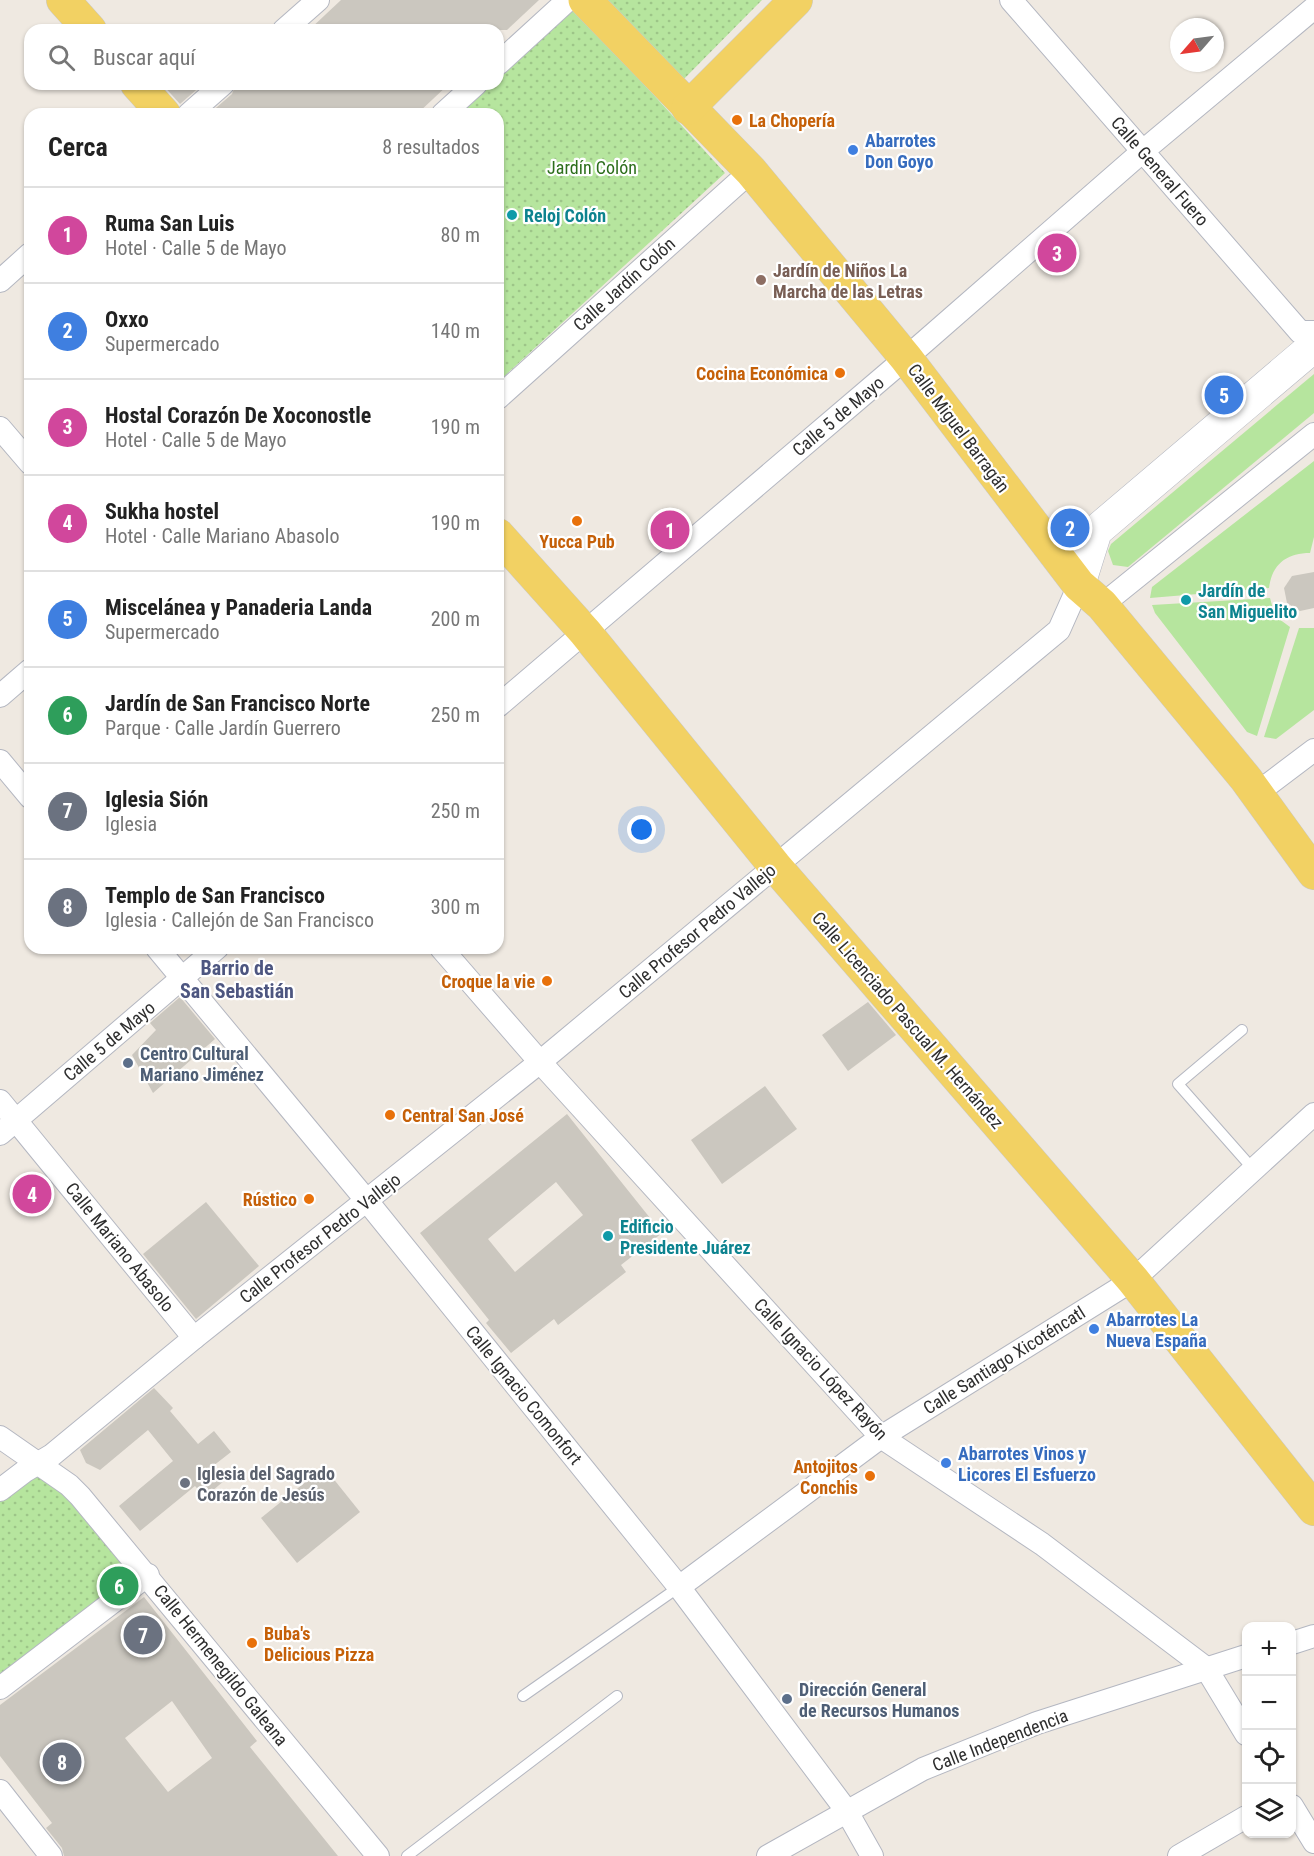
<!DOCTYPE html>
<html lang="es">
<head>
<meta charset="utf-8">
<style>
  :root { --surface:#fff; --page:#f2f2f2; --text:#222; --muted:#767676; --line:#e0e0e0; --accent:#2563eb }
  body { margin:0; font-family:"Roboto Condensed",sans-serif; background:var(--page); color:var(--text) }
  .controls { position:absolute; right:18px; bottom:18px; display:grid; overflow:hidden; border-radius:12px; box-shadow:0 2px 4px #0004 }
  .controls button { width:54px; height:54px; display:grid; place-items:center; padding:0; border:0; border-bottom:2px solid var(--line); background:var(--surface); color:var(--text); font:30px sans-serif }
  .compass { position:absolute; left:1170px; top:18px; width:54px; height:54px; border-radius:50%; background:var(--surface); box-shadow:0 2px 4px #0004; rotate:242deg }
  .you { position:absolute; left:642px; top:830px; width:21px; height:21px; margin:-15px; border:4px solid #fff; border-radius:50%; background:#1a73e8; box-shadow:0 0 0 9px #1a73e833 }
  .badge { display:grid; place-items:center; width:39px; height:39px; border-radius:50%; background:var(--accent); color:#fff; font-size:20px; font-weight:700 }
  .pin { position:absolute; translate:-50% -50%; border:3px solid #fff; box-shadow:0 2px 6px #0006 }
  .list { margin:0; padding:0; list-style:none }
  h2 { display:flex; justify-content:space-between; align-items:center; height:78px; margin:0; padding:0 24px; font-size:26px }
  h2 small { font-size:20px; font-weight:400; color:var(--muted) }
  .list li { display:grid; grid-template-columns:39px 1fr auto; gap:18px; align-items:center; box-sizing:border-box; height:96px; padding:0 24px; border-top:2px solid var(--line) }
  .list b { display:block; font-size:22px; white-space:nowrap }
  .list p { margin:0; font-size:20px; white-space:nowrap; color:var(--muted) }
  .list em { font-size:20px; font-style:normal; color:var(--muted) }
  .icon { flex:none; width:33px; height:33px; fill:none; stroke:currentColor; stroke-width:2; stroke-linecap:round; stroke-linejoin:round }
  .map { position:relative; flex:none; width:1314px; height:1856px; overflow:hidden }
  .search { position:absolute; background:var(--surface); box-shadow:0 2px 4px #0004; left:24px; top:24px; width:480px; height:66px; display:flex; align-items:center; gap:15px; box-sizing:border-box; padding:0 21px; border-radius:18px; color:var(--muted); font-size:22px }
  .panel { position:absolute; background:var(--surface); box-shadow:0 2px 4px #0004; left:24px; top:108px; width:480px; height:846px; border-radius:18px }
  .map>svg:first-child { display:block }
  .park { fill:url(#park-dots) }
  .garden { fill:#b6e59e }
  .building { fill:#cbc7bf; fill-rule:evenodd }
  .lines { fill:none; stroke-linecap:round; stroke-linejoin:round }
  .lane-casing { stroke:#b4b7c1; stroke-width:12 }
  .street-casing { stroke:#b4b7c1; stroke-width:24 }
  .secondary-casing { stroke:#b4b7c1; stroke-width:33 }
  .primary-casing { stroke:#c9c9c9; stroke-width:34 }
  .lane { stroke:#fff; stroke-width:10 }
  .street { stroke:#fff; stroke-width:22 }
  .secondary { stroke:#fff; stroke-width:32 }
  .primary { stroke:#f2d163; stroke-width:33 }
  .food-dot { fill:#e8710a; stroke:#fff; stroke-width:2 }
  .shop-dot { fill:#3f7fe0; stroke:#fff; stroke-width:2 }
  .culture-dot { fill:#0f9aa8; stroke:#fff; stroke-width:2 }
  .education-dot { fill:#8d6e63; stroke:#fff; stroke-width:2 }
  .service-dot { fill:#5c6f8a; stroke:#fff; stroke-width:2 }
  .worship-dot { fill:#6b7280; stroke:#fff; stroke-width:2 }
  .labels { text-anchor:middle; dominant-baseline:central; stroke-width:4.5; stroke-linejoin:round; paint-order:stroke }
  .food-label { font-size:18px; font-weight:bold; fill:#c56008; stroke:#fff; text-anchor:end }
  .shop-label { font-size:18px; font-weight:bold; fill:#366cbe; stroke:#fff; text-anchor:start }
  .park-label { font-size:18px; fill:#2c6e1b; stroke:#fff }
  .street-label { font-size:18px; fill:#2e2e2e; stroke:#fff }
  .culture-label { font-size:18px; font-weight:bold; fill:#0d838f; stroke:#fff; text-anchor:start }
  .education-label { font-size:18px; font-weight:bold; fill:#785e54; stroke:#fff; text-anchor:start }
  .service-label { font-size:18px; font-weight:bold; fill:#4e5e75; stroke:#fff; text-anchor:start }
  .worship-label { font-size:18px; font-weight:bold; fill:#5b616d; stroke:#fff; text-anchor:start }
  .neighbourhood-label { font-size:20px; font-weight:bold; fill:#4d5680; stroke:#fff }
</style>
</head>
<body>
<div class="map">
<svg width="1314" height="1856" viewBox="0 0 1314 1856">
  <defs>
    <pattern id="park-dots" width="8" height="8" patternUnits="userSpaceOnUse" patternTransform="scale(1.5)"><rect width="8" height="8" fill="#b6e59e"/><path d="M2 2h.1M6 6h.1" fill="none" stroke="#9dc588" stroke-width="1.8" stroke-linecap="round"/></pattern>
  </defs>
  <rect width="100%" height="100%" fill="#efe9e1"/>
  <g class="park">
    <polygon points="593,0 762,0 676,87"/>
    <polygon points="575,9 725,173 498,382 498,114 460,114 493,84 498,84 498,79"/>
    <polygon points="46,1472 135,1576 134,1599 0,1700 0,1495"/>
  </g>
  <g class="garden">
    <polygon points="1314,374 1314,413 1128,567 1113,565 1108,551 1111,544"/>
    <path d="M1314,461V537L1310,553C1287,553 1272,564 1269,588L1150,598L1152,587Z"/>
    <polygon points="1270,598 1275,616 1290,627 1257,736 1247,732 1155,613 1152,605"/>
    <polygon points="1299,628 1314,628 1314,710 1276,739 1264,737"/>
  </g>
  <g class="building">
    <polygon points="341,0 539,0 507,30 309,30"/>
    <polygon points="162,84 203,84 180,104"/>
    <polygon points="236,84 449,84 417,114 209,114 232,94"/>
    <polygon points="1314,572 1314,608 1300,611 1287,603 1284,588 1292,576"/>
    <polygon points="180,997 215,1039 153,1093 132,1055 156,1030 150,1023"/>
    <polygon points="868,1002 896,1035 848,1071 822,1035"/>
    <polygon points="765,1086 797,1129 722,1184 691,1140"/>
    <path d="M567,1114L662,1233L621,1265L626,1272L558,1325L554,1319L511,1353L486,1323L489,1320L420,1233ZM556,1182L583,1215L515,1272L488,1239Z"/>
    <polygon points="206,1202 259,1266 196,1319 143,1254"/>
    <polygon points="154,1388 173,1408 170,1411 198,1444 214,1431 231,1452 213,1466 225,1480 205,1497 195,1486 140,1531 119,1506 173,1461 148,1430 100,1470 86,1463 80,1450"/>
    <polygon points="324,1467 360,1512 297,1563 261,1518"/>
    <path d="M144,1597L257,1741L250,1747L338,1856H64L62,1848L46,1828L52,1823L0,1756V1705ZM172,1701L212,1758L168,1792L125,1738Z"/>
  </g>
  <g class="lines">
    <defs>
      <g id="lane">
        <polyline points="1242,1030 1178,1084 1253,1169"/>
        <polyline points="523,1696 679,1587"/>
        <polyline points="407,1856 617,1696"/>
      </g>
      <g id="street">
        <polyline points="1011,0 1300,332 1314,332"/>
        <polyline points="284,30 318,0"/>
        <polyline points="498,64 568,0"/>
        <polyline points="189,114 223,84"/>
        <polyline points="443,114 476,84"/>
        <polyline points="0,281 30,254"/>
        <polyline points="498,398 751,171"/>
        <polyline points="0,428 30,463"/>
        <polyline points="1102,605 1314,434"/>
        <polyline points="0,696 30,670"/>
        <polyline points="498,706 906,358 1143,151 1314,8"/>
        <polyline points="0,761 30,797"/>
        <polyline points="1257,793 1314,750"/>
        <polyline points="157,948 367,1201 679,1587 846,1810 872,1856"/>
        <polyline points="441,948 540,1062 881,1437 1042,1544 1206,1668 1246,1734"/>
        <polyline points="0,1101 194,1338"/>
        <polyline points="0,1134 217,948"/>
        <polyline points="0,1437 69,1485 80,1496 378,1856"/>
        <polyline points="0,1490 25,1471 52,1455 194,1338 540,1062 1059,630 1079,585"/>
        <polyline points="679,1587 881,1437 1133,1280 1314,1114"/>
        <polyline points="1292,1643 1314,1636"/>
        <polyline points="0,1688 148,1575"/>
        <polyline points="0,1791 51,1856"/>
        <polyline points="1292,1806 1314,1842"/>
        <polyline points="768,1856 923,1769 1037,1723 1246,1656"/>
        <polyline points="1179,1856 1246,1817"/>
      </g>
      <polyline id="secondary" points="1079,585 1096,531 1314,346"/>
      <g id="primary">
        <polyline points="63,0 90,30"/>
        <polyline points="585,0 751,171 906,358 1079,585 1102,605 1246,779 1314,873"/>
        <polyline points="137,84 164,114"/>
        <polyline points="688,108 796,0"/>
        <polyline points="498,535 585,632 775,866 1133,1280 1314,1509"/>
      </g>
    </defs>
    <use href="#lane" class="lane-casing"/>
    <use href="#street" class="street-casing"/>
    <use href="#secondary" class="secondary-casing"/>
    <use href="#primary" class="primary-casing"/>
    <use href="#lane" class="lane"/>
    <use href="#street" class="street"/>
    <use href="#secondary" class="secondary"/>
    <use href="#primary" class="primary"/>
  </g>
  <g class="food-dot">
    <circle cx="737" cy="120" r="6"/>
    <circle cx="840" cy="373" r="6"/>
    <circle cx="577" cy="521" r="6"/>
    <circle cx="547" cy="981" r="6"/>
    <circle cx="390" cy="1115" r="6"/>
    <circle cx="309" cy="1199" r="6"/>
    <circle cx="870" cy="1476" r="6"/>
    <circle cx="252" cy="1643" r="6"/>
  </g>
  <g class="shop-dot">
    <circle cx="853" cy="150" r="6"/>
    <circle cx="1094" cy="1329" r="6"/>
    <circle cx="946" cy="1463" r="6"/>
  </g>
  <g class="culture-dot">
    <circle cx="512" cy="215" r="6"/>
    <circle cx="1186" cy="600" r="6"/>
    <circle cx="608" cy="1236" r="6"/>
  </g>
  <circle class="education-dot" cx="761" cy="280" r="6"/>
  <g class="service-dot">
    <circle cx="128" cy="1063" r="6"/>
    <circle cx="787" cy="1699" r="6"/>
  </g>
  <circle class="worship-dot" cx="185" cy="1483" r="6"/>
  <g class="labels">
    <g class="food-label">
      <text x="749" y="120" text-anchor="start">La Chopería</text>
      <text x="828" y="373">Cocina Económica</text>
      <text x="577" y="541" text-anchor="middle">Yucca Pub</text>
      <text x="535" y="981">Croque la vie</text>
      <text x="402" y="1115" text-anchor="start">Central San José</text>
      <text x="297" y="1199">Rústico</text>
      <text x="858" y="1466">Antojitos<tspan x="858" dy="21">Conchis</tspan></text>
      <text x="264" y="1633" text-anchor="start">Buba's<tspan x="264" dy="21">Delicious Pizza</tspan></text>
    </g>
    <g class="shop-label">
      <text x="865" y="140">Abarrotes<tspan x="865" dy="21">Don Goyo</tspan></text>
      <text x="1106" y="1319">Abarrotes La<tspan x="1106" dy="21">Nueva España</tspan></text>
      <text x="958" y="1453">Abarrotes Vinos y<tspan x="958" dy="21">Licores El Esfuerzo</tspan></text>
    </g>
    <g class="park-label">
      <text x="592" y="167">Jardín Colón</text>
    </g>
    <g class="street-label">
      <text transform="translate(1160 171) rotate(49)">Calle General Fuero</text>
      <text transform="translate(624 284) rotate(-42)">Calle Jardín Colón</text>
      <text transform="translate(838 416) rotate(-40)">Calle 5 de Mayo</text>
      <text transform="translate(959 428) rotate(53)">Calle Miguel Barragán</text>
      <text transform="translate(697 931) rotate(-40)">Calle Profesor Pedro Vallejo</text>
      <text transform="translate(908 1020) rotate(49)">Calle Licenciado Pascual M. Hernández</text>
      <text transform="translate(109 1041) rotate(-40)">Calle 5 de Mayo</text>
      <text transform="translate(320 1238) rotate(-38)">Calle Profesor Pedro Vallejo</text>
      <text transform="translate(120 1247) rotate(51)">Calle Mariano Abasolo</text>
      <text transform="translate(1004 1360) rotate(-32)">Calle Santiago Xicoténcatl</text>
      <text transform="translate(821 1369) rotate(47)">Calle Ignacio López Rayón</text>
      <text transform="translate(524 1395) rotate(51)">Calle Ignacio Comonfort</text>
      <text transform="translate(221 1665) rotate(51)">Calle Hermenegildo Galeana</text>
      <text transform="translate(1000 1740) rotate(-21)">Calle Independencia</text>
    </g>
    <g class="culture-label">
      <text x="524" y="215">Reloj Colón</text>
      <text x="1198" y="590">Jardín de<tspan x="1198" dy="21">San Miguelito</tspan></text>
      <text x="620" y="1226">Edificio<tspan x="620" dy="21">Presidente Juárez</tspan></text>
    </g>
    <g class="education-label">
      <text x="773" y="270">Jardín de Niños La<tspan x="773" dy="21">Marcha de las Letras</tspan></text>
    </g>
    <g class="service-label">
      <text x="140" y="1053">Centro Cultural<tspan x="140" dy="21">Mariano Jiménez</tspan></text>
      <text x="799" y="1689">Dirección General<tspan x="799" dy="21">de Recursos Humanos</tspan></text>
    </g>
    <g class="worship-label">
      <text x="197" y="1473">Iglesia del Sagrado<tspan x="197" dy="21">Corazón de Jesús</tspan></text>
    </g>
    <g class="neighbourhood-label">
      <text x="237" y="968">Barrio de<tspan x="237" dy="23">San Sebastián</tspan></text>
    </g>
  </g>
</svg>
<div class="controls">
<button>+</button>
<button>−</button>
<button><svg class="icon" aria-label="locate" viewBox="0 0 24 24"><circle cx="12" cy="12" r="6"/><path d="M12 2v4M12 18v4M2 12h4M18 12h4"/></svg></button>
<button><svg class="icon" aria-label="layers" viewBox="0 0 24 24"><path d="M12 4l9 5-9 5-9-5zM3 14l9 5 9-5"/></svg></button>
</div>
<svg class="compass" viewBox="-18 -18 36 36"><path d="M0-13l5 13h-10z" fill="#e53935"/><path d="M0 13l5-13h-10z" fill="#767676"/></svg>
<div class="you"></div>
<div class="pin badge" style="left:670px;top:530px;background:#d1479c">1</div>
<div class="pin badge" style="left:1070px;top:528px;background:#3f7fe0">2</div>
<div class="pin badge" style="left:1057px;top:253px;background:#d1479c">3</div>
<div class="pin badge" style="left:32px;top:1194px;background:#d1479c">4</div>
<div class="pin badge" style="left:1224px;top:395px;background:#3f7fe0">5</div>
<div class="pin badge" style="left:119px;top:1586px;background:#2e9e5b">6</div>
<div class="pin badge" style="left:143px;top:1635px;background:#6b7280">7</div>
<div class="pin badge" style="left:62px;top:1762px;background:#6b7280">8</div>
<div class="search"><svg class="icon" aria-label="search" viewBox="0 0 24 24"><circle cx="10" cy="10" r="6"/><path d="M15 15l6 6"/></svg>Buscar aquí</div>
<section class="panel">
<h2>Cerca<small>8 resultados</small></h2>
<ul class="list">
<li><span class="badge" style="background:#d1479c">1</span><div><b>Ruma San Luis</b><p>Hotel · Calle 5 de Mayo</p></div><em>80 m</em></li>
<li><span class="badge" style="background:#3f7fe0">2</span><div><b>Oxxo</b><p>Supermercado</p></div><em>140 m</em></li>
<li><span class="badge" style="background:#d1479c">3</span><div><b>Hostal Corazón De Xoconostle</b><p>Hotel · Calle 5 de Mayo</p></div><em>190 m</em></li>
<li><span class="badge" style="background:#d1479c">4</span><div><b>Sukha hostel</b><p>Hotel · Calle Mariano Abasolo</p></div><em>190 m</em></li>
<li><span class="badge" style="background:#3f7fe0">5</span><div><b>Miscelánea y Panaderia Landa</b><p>Supermercado</p></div><em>200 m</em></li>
<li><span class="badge" style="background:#2e9e5b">6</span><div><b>Jardín de San Francisco Norte</b><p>Parque · Calle Jardín Guerrero</p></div><em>250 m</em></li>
<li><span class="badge" style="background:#6b7280">7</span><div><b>Iglesia Sión</b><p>Iglesia</p></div><em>250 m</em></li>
<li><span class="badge" style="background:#6b7280">8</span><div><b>Templo de San Francisco</b><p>Iglesia · Callejón de San Francisco</p></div><em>300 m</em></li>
</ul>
</section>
</div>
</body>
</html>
